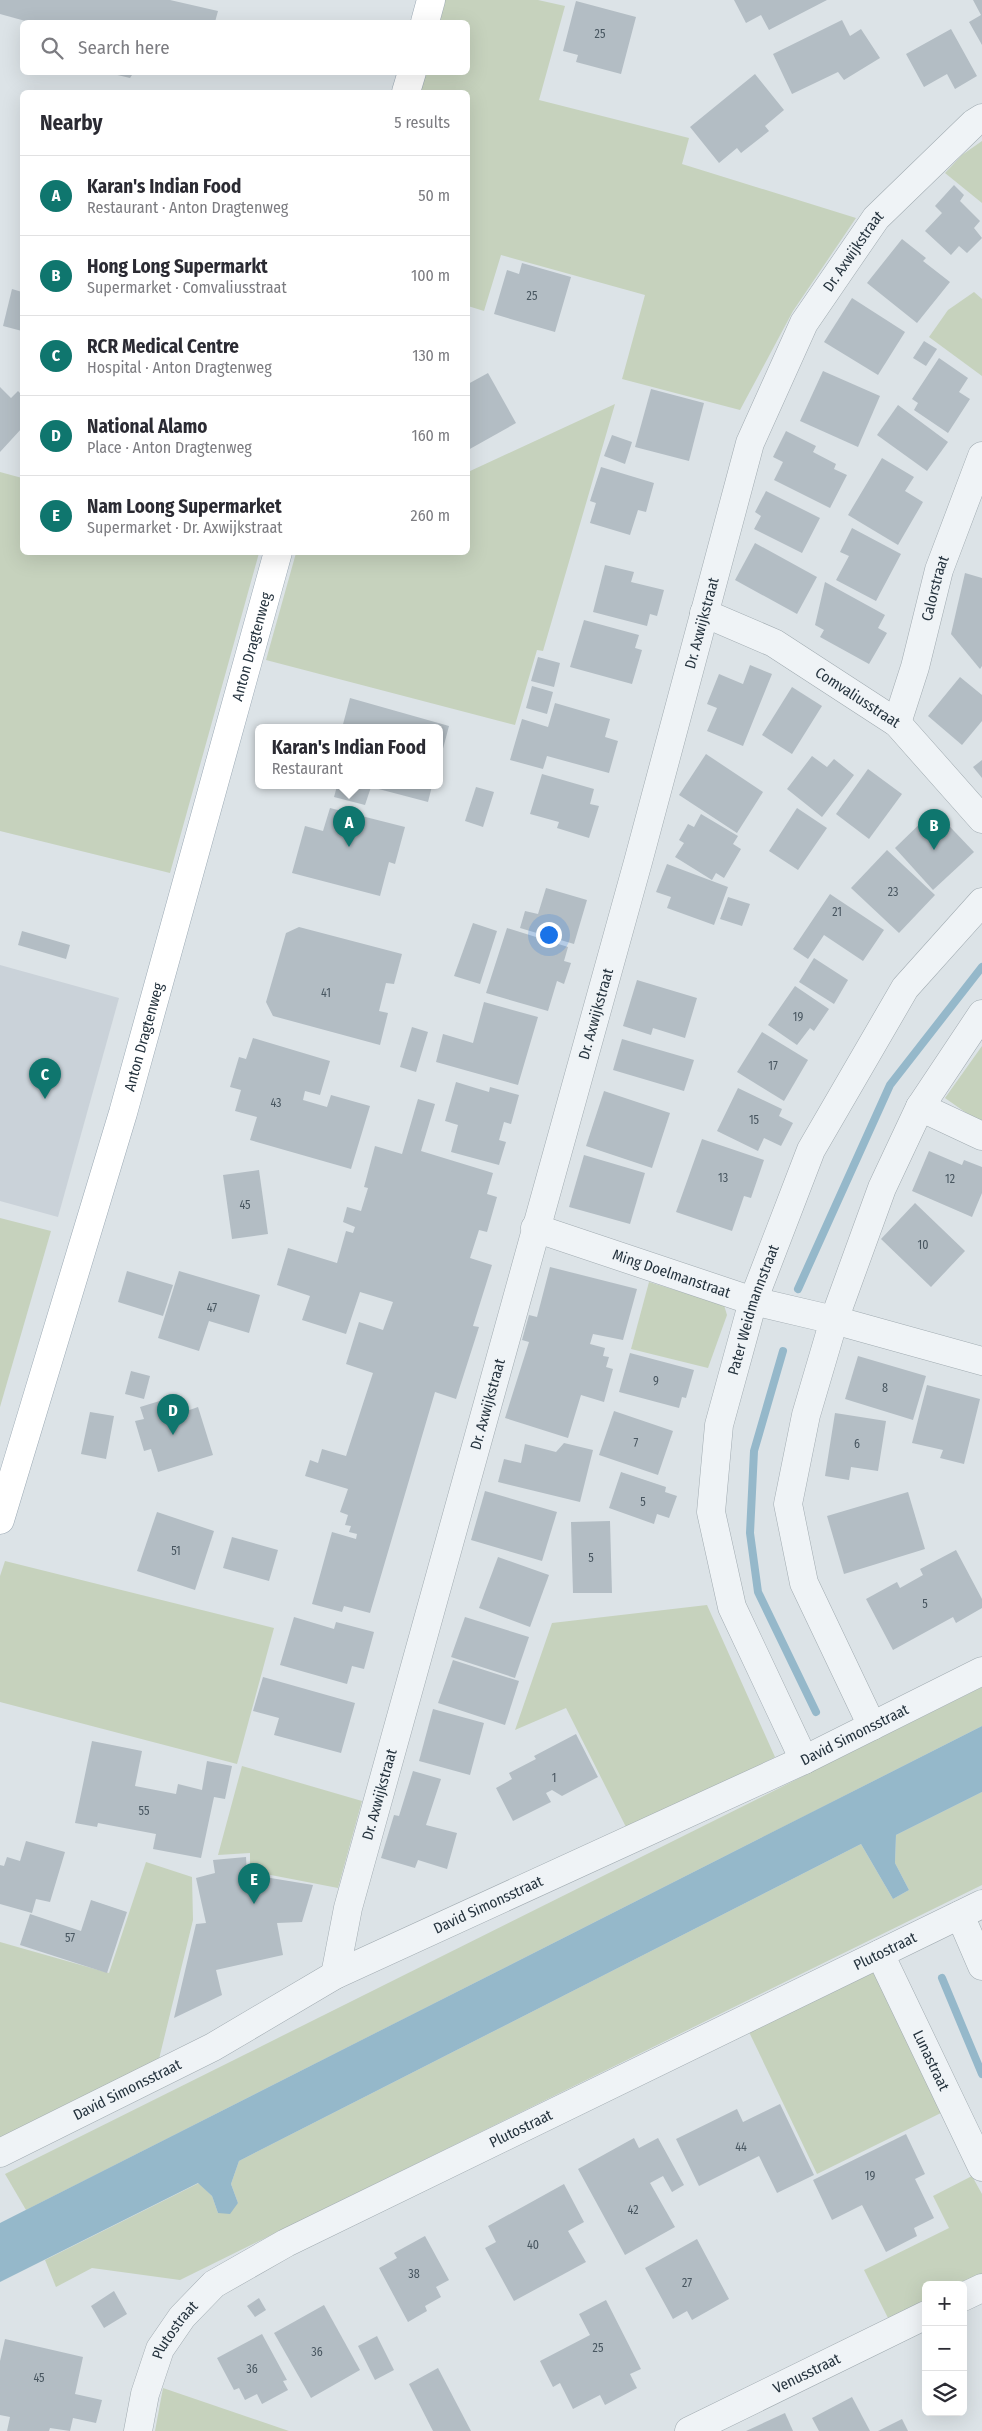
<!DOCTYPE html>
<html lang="en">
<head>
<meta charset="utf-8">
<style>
  :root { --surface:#fff; --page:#f2f2f3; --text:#2b2b33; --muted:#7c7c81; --line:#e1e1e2; --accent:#0f766e }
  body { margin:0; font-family:"Fira Sans Condensed",sans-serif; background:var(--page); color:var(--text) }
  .controls { position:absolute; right:15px; bottom:15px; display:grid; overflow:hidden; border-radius:8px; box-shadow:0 5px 20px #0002 }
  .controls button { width:45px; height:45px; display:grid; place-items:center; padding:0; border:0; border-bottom:1px solid var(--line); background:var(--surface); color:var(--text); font:25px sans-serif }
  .you { position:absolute; left:548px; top:934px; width:18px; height:18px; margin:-12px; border:4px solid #fff; border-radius:50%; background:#1a73e8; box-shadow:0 0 0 8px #1a73e833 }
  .badge { display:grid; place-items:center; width:32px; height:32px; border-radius:50%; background:var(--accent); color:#fff; font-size:16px; font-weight:700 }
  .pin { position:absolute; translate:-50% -41px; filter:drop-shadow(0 1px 2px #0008) }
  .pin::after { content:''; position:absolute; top:26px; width:18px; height:15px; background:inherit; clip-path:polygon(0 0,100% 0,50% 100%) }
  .popup { position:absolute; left:255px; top:724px; width:188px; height:65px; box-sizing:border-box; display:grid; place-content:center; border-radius:8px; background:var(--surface); filter:drop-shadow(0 1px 4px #0005); font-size:16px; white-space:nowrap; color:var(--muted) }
  .popup b { font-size:19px; color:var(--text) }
  .popup::after { content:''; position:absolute; left:50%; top:100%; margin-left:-10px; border:10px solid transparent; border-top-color:var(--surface) }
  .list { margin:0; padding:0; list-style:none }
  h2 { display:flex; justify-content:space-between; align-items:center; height:65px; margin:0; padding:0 20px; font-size:21px }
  h2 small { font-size:16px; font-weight:400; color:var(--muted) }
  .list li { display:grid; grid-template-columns:32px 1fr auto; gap:15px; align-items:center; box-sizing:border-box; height:80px; padding:0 20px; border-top:1px solid var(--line) }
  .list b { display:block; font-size:19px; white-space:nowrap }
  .list p { margin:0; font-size:16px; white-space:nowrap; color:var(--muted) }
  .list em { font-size:16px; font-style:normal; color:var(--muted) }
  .icon { flex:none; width:28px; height:28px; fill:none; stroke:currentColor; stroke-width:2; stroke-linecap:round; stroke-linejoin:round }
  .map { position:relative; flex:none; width:982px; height:2431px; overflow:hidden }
  .search { position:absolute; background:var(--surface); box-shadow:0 5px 20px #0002; left:20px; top:20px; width:450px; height:55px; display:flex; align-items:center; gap:12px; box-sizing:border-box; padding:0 18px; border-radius:8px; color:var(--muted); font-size:19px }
  .panel { position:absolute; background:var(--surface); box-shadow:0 5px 20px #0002; left:20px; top:90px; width:450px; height:465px; border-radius:8px }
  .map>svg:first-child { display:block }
  .built { fill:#cad2d9 }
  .green { fill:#c6d2bd }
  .water { fill:#95b8ca }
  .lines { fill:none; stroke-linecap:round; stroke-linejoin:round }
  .stream { stroke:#95b8ca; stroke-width:8 }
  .building { fill:#b3bdc4 }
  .minor-casing { stroke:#a1abb1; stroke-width:29 }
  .major-casing { stroke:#9ba9b4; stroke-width:29 }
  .minor { stroke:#eff3f6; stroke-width:28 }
  .major { stroke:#fff; stroke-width:28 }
  .labels { text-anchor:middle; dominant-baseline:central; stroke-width:5; stroke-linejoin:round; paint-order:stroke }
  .number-label { font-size:12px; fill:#485660 }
  .street-label { font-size:15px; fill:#25333e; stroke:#ecf1f5 }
</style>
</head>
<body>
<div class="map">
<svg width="982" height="2431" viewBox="0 0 982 2431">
  <rect width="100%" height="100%" fill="#dce3e7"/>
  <polygon class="built" points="0,965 119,998 58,1217 0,1201"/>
  <g class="green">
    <polygon points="439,0 538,0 565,6 539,100 689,138 682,164 856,218 793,311 740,410 622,379 645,295 501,255 484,311 468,306 468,92 416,92 421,73 468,72 468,22 433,22"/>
    <polygon points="982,141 982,203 945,173 962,155"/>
    <polygon points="974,292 982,299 982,376 929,337 948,310"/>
    <polygon points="615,404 543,651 537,650 515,725 266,660 296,553 468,552 468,472"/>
    <polygon points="0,472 22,478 22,552 259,553 170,873 0,831"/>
    <polygon points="982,1046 982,1124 945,1098"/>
    <polygon points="0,1218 51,1231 0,1407"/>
    <polygon points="649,1282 724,1305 727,1315 708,1368 631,1349"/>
    <polygon points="5,1561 274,1628 237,1764 0,1702 0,1576"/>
    <polygon points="707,1605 775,1757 629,1833 566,1708 515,1730 552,1623"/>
    <polygon points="982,1687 982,1726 26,2210 5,2174"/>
    <polygon points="242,1766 362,1801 338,1888 250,1871 250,1853 218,1855"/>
    <polygon points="982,1792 982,1885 180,2280 92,2268 56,2287 45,2260 199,2183 212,2196 218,2213 238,2203 231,2184 239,2161 861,1844 893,1899 909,1890 895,1863 896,1835"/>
    <polygon points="146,1862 192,1877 193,1920 159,2059 0,2139 0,1942 109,1973"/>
    <polygon points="875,1970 943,2112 817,2174 749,2032"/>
    <polygon points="972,2176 982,2194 982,2277 963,2285 926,2285 926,2304 890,2322 864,2270 949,2228 933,2196"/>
    <polygon points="163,2388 289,2431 155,2431"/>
  </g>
  <polygon class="water" points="982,1726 982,1792 896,1835 895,1863 909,1890 893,1899 861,1844 239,2161 231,2184 238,2203 230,2214 218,2213 212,2196 198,2183 0,2282 0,2223"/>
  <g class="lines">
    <g class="stream">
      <polyline points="798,1289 890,1085 982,967"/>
      <polyline points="783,1351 754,1451 750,1533 758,1592 816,1712"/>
      <polyline points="942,1978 982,2074"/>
    </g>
  </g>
  <g class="building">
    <polygon points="0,0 170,0 218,11 215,22 29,22 0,14"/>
    <polygon points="734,0 827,0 769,30 761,15 746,23"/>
    <polygon points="973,0 982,0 982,45 969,22 981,15"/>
    <polygon points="576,1 636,17 621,74 576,62 578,55 563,51"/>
    <polygon points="842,20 850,36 861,29 880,58 844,80 838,72 792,94 773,54"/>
    <polygon points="951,29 977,76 955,89 947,74 924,87 906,54"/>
    <polygon points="105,72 134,72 130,78"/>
    <polygon points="755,74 784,110 765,126 769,131 741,153 737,148 719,163 690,127"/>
    <polygon points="954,185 964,195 960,201 980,221 974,228 982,238 967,253 959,246 951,255 925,231 942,213 935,206"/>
    <polygon points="902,239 926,258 923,261 950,282 917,323 867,283"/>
    <polygon points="522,263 571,277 555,332 494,314 507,270 519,274"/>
    <polygon points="12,289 22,292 22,331 3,326"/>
    <polygon points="852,298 905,332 878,375 824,342"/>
    <polygon points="924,341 937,349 926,366 913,358"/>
    <polygon points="939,358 968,378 959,392 970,399 948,433 914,410 918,403 912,399"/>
    <polygon points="823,371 880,396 858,447 800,421"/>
    <polygon points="488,373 516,423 468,450 468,384"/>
    <polygon points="0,387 11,398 18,391 22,395 22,428 0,452"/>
    <polygon points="651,389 704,403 689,461 635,447"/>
    <polygon points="898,405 948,442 927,471 877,435"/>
    <polygon points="786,431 816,446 813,452 836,464 834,469 847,475 830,508 774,480 783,462 773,457"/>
    <polygon points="612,435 632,442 625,464 604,456"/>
    <polygon points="882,458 914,477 905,491 923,502 898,545 848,515"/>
    <polygon points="601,467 654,483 646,512 638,510 630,535 590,523 596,503 590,501"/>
    <polygon points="766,491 820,518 802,553 754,529 761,516 755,512"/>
    <polygon points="852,528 901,554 876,601 836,580 849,556 840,552"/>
    <polygon points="755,543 817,577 797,614 735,580"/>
    <polygon points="605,565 634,572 631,582 664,590 657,616 650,614 647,626 593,612"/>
    <polygon points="965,573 982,578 982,666 980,669 951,634"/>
    <polygon points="825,582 885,615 878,628 887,633 869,664 820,637 824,630 815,625"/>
    <polygon points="584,620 639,635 635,648 642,650 632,684 570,667"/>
    <polygon points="538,657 560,663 554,687 531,681"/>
    <polygon points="750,665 772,674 743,746 707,731 717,708 707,704 719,674 743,684"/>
    <polygon points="960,677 982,695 982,721 962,745 928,716"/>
    <polygon points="532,686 553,692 547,714 526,708"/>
    <polygon points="792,687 822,706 792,754 762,735"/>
    <polygon points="350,698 449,726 440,760 439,728 342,728"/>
    <polygon points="555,703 610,719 605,737 618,741 609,773 547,756 543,769 510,760 522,719 548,727"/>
    <polygon points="706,754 763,792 737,833 679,795"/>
    <polygon points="812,756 827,767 834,759 854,775 822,817 787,789"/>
    <polygon points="982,760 982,778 973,767"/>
    <polygon points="868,769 902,794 869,839 836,814"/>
    <polygon points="542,774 594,789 590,804 599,806 589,838 557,828 559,822 530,814"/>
    <polygon points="337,786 432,786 428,802 371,787 365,805 334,797"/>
    <polygon points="476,787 494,792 483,827 465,821"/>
    <polygon points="330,808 405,827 395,864 389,862 380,896 292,873 305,826 323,831"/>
    <polygon points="797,808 827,828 798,870 769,851"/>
    <polygon points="934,810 974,852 933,890 895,848"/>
    <polygon points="701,814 738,836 733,844 741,849 724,878 716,873 712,880 675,857 684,843 679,840 688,824 694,827"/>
    <polygon points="887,850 935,895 899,933 851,888"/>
    <polygon points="667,864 728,887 714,925 667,908 671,897 656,892"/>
    <polygon points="546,888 587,900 574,944 520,928 525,911 538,914"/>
    <polygon points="830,894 884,930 863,961 824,935 808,959 793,949"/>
    <polygon points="728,897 750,904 742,926 720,919"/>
    <polygon points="473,923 497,931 480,984 454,976"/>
    <polygon points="299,927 402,954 394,984 386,983 379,1011 388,1013 380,1045 273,1016 266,1002 286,933"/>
    <polygon points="507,928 568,947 564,961 571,963 564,984 557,981 548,1011 486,993"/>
    <polygon points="22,931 70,945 66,959 18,945"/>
    <polygon points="814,958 848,980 834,1004 799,982"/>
    <polygon points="637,980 697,998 685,1038 653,1028 651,1035 623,1026"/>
    <polygon points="795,986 829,1009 814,1031 810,1028 797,1045 768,1025"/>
    <polygon points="484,1002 538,1017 518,1085 436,1062 443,1034 473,1043"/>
    <polygon points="412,1027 428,1032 416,1072 400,1067"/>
    <polygon points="762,1032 808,1060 784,1101 737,1072"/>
    <polygon points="253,1038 330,1061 320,1095 305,1091 303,1100 327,1107 331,1095 370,1106 351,1169 250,1140 257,1117 235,1111 241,1090 230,1087 239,1057 246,1059"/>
    <polygon points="622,1039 694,1060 684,1091 613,1070"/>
    <polygon points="456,1082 489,1092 490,1087 519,1095 511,1124 504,1122 499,1140 506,1142 499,1165 451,1152 458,1125 445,1121"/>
    <polygon points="738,1088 782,1109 779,1116 793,1123 781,1146 764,1138 758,1151 717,1131"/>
    <polygon points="604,1091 670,1113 652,1168 586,1146"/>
    <polygon points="418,1099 435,1104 421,1151 493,1173 487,1194 497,1197 487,1232 479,1230 470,1258 492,1265 473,1326 479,1327 456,1399 435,1392 370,1613 344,1606 342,1612 312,1604 332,1532 356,1539 357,1534 349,1532 351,1526 345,1525 348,1515 340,1512 348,1489 305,1476 310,1460 318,1463 322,1449 346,1456 373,1373 346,1364 359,1322 383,1330 393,1302 360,1292 346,1334 302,1320 310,1296 277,1285 288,1248 337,1263 346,1231 353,1233 355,1227 343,1222 347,1207 361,1211 368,1188 364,1187 375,1146 402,1154"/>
    <polygon points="702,1139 764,1160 751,1198 744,1196 732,1231 676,1212"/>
    <polygon points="929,1151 962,1165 964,1160 982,1167 982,1193 972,1217 912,1191"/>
    <polygon points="584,1155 645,1173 630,1224 569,1207"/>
    <polygon points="259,1170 268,1234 232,1239 223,1175"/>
    <polygon points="915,1203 965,1251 931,1287 881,1239"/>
    <polygon points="550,1267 637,1289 623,1340 593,1334 590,1344 605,1348 603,1356 609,1357 606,1367 613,1369 604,1402 581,1395 568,1438 505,1418 529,1342 522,1340 529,1315 537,1317"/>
    <polygon points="127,1271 173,1285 163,1316 118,1302"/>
    <polygon points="179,1271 260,1295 249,1333 209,1321 199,1351 158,1338"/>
    <polygon points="630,1353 694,1370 686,1398 682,1397 679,1408 619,1392"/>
    <polygon points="858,1356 926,1376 913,1420 845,1399"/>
    <polygon points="131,1371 150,1376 144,1399 125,1394"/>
    <polygon points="927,1385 980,1399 964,1464 940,1458 943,1450 912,1443"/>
    <polygon points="176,1396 181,1413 198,1407 213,1455 158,1472 151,1449 144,1451 135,1421 144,1419 140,1407"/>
    <polygon points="614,1411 673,1431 658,1475 599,1455"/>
    <polygon points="90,1412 114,1416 106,1459 81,1454"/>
    <polygon points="835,1413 886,1421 878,1471 851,1467 849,1480 825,1476"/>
    <polygon points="564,1443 593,1450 580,1502 498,1482 504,1459 521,1463 525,1444 556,1452"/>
    <polygon points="621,1472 666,1487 665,1492 677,1496 669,1518 657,1514 654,1524 609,1508"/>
    <polygon points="485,1491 557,1512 542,1561 471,1540"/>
    <polygon points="908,1492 925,1549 844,1574 827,1516"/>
    <polygon points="157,1512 214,1531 195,1590 137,1571"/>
    <polygon points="610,1521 612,1593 573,1593 571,1522"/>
    <polygon points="232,1537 278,1550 269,1581 223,1568"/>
    <polygon points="956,1550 982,1599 982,1608 956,1623 953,1617 893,1650 866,1599 897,1582 900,1588 923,1575 920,1569"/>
    <polygon points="498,1557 549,1575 530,1627 479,1608"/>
    <polygon points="294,1617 334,1629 336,1622 374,1632 364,1669 352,1666 347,1684 280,1665"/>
    <polygon points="465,1617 529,1637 515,1678 451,1657"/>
    <polygon points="453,1660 519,1681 505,1725 438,1703"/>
    <polygon points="263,1677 355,1703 341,1753 274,1735 279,1718 253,1711"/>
    <polygon points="433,1709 484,1723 470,1775 419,1761"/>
    <polygon points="576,1734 598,1777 562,1796 552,1790 546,1793 551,1802 513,1821 496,1788 512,1779 509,1773 536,1759 534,1756"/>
    <polygon points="92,1741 142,1751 135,1786 176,1794 178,1784 202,1790 207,1761 232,1766 225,1799 214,1797 201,1858 153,1849 156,1834 98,1823 97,1827 75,1823"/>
    <polygon points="413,1771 441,1779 426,1825 457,1833 447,1869 418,1860 415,1868 381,1858 394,1815 399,1816"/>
    <polygon points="26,1841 65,1852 50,1902 36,1899 32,1913 0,1904 0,1865 4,1866 7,1857 20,1861"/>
    <polygon points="246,1857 247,1874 313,1885 302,1922 277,1923 283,1955 216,1970 222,1995 174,2018 196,1924 206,1923 196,1878 215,1873 213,1860"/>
    <polygon points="91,1900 127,1912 107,1973 20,1945 30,1914 81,1931"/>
    <polygon points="780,2104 814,2175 777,2193 759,2156 699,2186 676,2139 737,2109 743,2122"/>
    <polygon points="906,2134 925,2174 915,2179 934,2218 914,2228 917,2236 886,2252 862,2205 832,2220 813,2180"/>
    <polygon points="634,2138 639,2148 658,2138 684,2185 672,2192 663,2176 650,2183 675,2227 625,2255 578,2169"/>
    <polygon points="564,2184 584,2222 568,2231 586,2262 514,2301 485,2248 496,2242 488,2226"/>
    <polygon points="425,2236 449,2280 436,2287 441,2297 425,2306 427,2311 408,2322 379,2268 397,2258 394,2253"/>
    <polygon points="697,2239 729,2299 692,2320 687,2311 673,2319 645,2268"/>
    <polygon points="114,2291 127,2314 104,2328 91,2306"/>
    <polygon points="259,2298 266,2310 255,2317 247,2306"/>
    <polygon points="606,2300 641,2369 630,2374 637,2388 605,2405 600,2395 573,2409 560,2383 553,2387 540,2361 590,2335 579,2314"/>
    <polygon points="324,2305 360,2370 311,2398 274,2333"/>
    <polygon points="262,2334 287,2380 283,2381 288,2390 262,2404 257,2394 245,2400 239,2388 234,2390 217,2358"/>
    <polygon points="377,2336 394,2370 375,2380 358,2346"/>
    <polygon points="5,2339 83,2357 75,2394 102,2400 96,2423 73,2418 70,2431 50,2428 49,2431 7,2431 10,2417 0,2415 0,2361"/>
    <polygon points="438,2368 471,2431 433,2431 409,2384"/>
    <polygon points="852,2397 870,2431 819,2431 812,2418"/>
    <polygon points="785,2413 793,2431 746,2431"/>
    <polygon points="902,2419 908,2431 878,2431"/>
  </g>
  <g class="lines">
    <defs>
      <g id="minor">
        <path id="s1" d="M704,613L774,643L897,723L982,819"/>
        <path id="s2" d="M897,723L915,667L939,570L982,456"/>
        <polyline points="920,1107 982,1136"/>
        <path id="s3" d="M535,1228L753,1301L834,1320L982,1361"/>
        <polyline points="872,1726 804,1583 788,1504 806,1415 834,1320 882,1188 920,1107 982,1014"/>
        <path id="s4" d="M804,1760L732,1607L711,1512L719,1425L753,1301L811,1150L905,988L982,902"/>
        <polyline points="960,1915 982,1966"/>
        <path id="s5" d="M880,1954L982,2167"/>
        <path id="s6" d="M335,1975L348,1908L638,862L750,443L804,323L876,218L974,123L982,118"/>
        <path id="s7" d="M0,2153L213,2047L335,1975L804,1760L982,1671"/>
        <polyline points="963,2297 982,2288"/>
        <path id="s8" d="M138,2431L145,2394L160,2349L182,2317L214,2284L286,2243L982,1904"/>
        <path id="s9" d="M689,2431L926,2315"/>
      </g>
      <g id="major">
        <polyline points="425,22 431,0"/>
        <polyline points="406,92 412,72"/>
        <path id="s10" d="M0,1520L123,1113L278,552"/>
      </g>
    </defs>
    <use href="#minor" class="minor-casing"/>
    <use href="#major" class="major-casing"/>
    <use href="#minor" class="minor"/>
    <use href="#major" class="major"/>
  </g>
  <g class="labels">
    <g class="number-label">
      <text x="600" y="34">25</text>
      <text x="532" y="296">25</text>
      <text x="893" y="892">23</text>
      <text x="837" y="912">21</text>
      <text x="326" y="993">41</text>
      <text x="798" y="1017">19</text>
      <text x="773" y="1066">17</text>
      <text x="276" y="1103">43</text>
      <text x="754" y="1120">15</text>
      <text x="723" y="1178">13</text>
      <text x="950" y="1179">12</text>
      <text x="245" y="1205">45</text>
      <text x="923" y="1245">10</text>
      <text x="212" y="1308">47</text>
      <text x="656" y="1381">9</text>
      <text x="885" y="1388">8</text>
      <text x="636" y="1443">7</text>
      <text x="857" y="1444">6</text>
      <text x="643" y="1502">5</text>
      <text x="176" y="1551">51</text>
      <text x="591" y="1558">5</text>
      <text x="925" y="1604">5</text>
      <text x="554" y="1778">1</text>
      <text x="144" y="1811">55</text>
      <text x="70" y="1938">57</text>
      <text x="741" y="2147">44</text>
      <text x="870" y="2176">19</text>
      <text x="633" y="2210">42</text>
      <text x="533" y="2245">40</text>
      <text x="414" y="2274">38</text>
      <text x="687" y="2283">27</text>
      <text x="598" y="2348">25</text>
      <text x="317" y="2352">36</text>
      <text x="252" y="2369">36</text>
      <text x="39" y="2378">45</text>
    </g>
    <g class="street-label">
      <text stroke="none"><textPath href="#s6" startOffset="1806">Dr. Axwijkstraat</textPath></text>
      <text stroke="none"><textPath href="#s2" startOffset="140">Calorstraat</textPath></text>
      <text stroke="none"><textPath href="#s6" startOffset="1401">Dr. Axwijkstraat</textPath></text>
      <text stroke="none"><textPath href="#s10" startOffset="909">Anton Dragtenweg</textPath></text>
      <text stroke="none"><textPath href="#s1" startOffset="176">Comvaliusstraat</textPath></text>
      <text stroke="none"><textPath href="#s6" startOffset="996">Dr. Axwijkstraat</textPath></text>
      <text stroke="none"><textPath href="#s10" startOffset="504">Anton Dragtenweg</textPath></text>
      <text stroke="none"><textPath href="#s3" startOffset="144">Ming Doelmanstraat</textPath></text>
      <text stroke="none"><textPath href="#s4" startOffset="474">Pater Weidmannstraat</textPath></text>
      <text stroke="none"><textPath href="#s6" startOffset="591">Dr. Axwijkstraat</textPath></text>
      <text stroke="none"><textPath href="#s7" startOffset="952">David Simonsstraat</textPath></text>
      <text stroke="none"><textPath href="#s6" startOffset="186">Dr. Axwijkstraat</textPath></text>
      <text stroke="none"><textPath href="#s7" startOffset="548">David Simonsstraat</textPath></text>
      <text stroke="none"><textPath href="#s8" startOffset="919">Plutostraat</textPath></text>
      <text stroke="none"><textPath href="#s5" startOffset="118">Lunastraat</textPath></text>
      <text stroke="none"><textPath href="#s7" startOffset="142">David Simonsstraat</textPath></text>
      <text stroke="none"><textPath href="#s8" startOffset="514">Plutostraat</textPath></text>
      <text stroke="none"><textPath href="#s8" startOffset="109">Plutostraat</textPath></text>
      <text stroke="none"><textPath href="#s9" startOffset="131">Venusstraat</textPath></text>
    </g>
  </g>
</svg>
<div class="controls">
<button>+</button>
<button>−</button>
<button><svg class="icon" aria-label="layers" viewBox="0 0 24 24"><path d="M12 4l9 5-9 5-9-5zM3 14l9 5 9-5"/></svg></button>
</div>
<div class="you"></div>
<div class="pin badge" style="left:349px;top:847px">A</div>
<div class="popup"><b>Karan's Indian Food</b>Restaurant</div>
<div class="pin badge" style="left:934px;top:850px">B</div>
<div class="pin badge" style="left:45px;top:1099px">C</div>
<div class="pin badge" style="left:173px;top:1435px">D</div>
<div class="pin badge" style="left:254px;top:1904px">E</div>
<div class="search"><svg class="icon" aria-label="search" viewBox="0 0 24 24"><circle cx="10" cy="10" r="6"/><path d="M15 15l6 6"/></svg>Search here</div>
<section class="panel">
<h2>Nearby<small>5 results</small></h2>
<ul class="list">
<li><span class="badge">A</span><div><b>Karan's Indian Food</b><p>Restaurant · Anton Dragtenweg</p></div><em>50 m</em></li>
<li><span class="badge">B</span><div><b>Hong Long Supermarkt</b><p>Supermarket · Comvaliusstraat</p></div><em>100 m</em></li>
<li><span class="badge">C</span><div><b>RCR Medical Centre</b><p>Hospital · Anton Dragtenweg</p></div><em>130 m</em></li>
<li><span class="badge">D</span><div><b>National Alamo</b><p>Place · Anton Dragtenweg</p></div><em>160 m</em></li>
<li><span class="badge">E</span><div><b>Nam Loong Supermarket</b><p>Supermarket · Dr. Axwijkstraat</p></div><em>260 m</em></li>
</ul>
</section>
</div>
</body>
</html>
